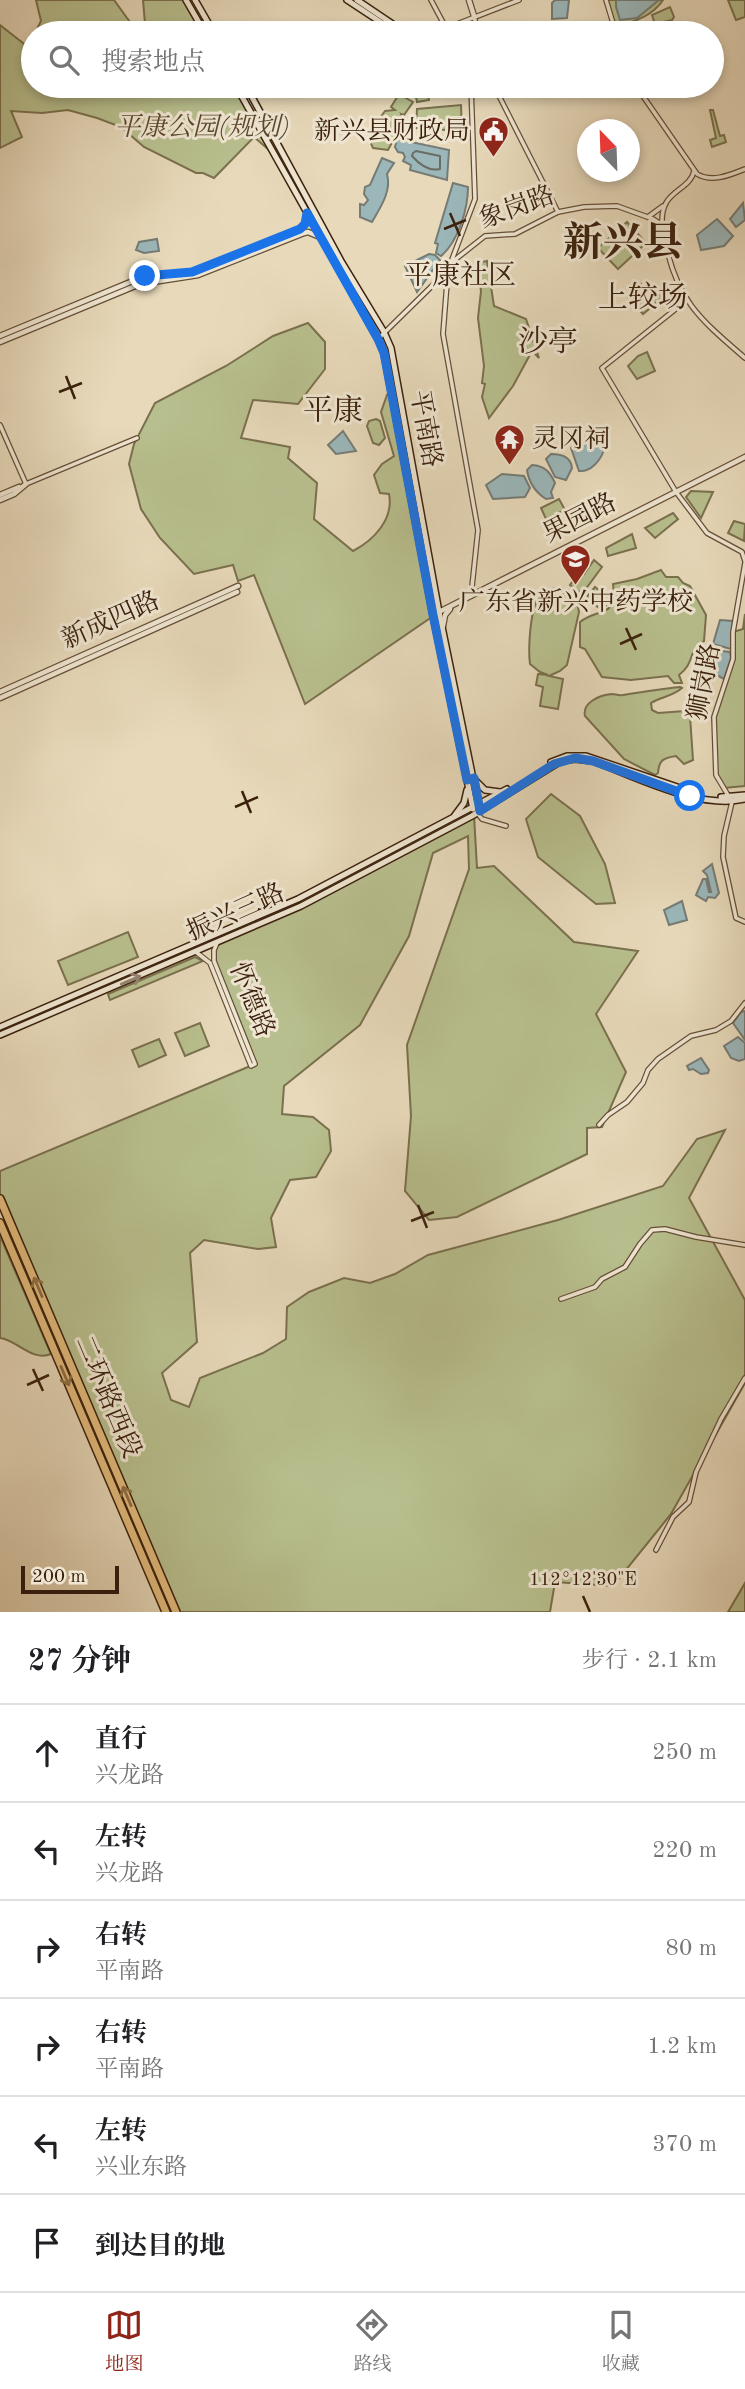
<!DOCTYPE html>
<html lang="zh">
<head>
<meta charset="utf-8">
<style>
  :root { --surface:#fff; --page:#f6f6f6; --text:#202124; --muted:#757577; --line:#e0e0e0; --accent:#8f2418 }
  body { margin:0; font-family:"Old Standard TT","Noto Serif SC",serif; background:var(--page); color:var(--text) }
  .compass { position:absolute; left:577px; top:119px; width:63px; height:63px; border-radius:50%; background:var(--surface); box-shadow:0 4px 10px #0003; rotate:337deg }
  .scale { position:absolute; left:21px; bottom:18px; width:98px; box-sizing:border-box; padding-left:7px; border:4px solid #3b210d; border-top:0; font-size:19px; line-height:24px; white-space:nowrap; color:#3b210d; -webkit-text-stroke:5px #efe6d2; paint-order:stroke }
  .stop { position:absolute; width:21px; height:21px; margin:-16px; border:5px solid #1a73e8; border-radius:50%; background:#fff }
  .stop.end { background:#1a73e8; border-color:#fff; box-shadow:0 2px 7px #0008 }
  .list { margin:0; padding:0; list-style:none }
  h2 { display:flex; justify-content:space-between; align-items:center; height:91px; margin:0; padding:0 28px; font-size:30px }
  h2 small { font-size:23px; font-weight:400; color:var(--muted) }
  .list li { display:grid; grid-template-columns:46px 1fr auto; gap:21px; align-items:center; box-sizing:border-box; height:98px; padding:0 28px; border-top:2px solid var(--line) }
  .list b { display:block; font-size:26px; white-space:nowrap }
  .list p { margin:0; font-size:23px; white-space:nowrap; color:var(--muted) }
  .list em { font-size:23px; font-style:normal; color:var(--muted) }
  .icon { flex:none; width:38px; height:38px; fill:none; stroke:currentColor; stroke-width:2; stroke-linecap:round; stroke-linejoin:round }
  .map { position:relative; flex:none; width:745px; height:1612px; overflow:hidden }
  .search { position:absolute; background:var(--surface); box-shadow:0 4px 10px #0003; left:21px; right:21px; top:21px; height:77px; display:flex; align-items:center; gap:18px; box-sizing:border-box; padding:0 24px; border-radius:38px; color:var(--muted); font-size:26px }
  .sheet { height:679px; background:var(--surface) }
  nav { display:flex; justify-content:space-around; align-items:center; box-sizing:border-box; height:98px; border-top:2px solid var(--line); background:var(--surface); font-size:19px; color:var(--muted) }
  nav a { display:grid; justify-items:center; gap:4px }
  nav .on { color:var(--accent) }
  .map>svg:first-child { display:block }
  .green { fill:#b8bf8e; stroke:#7a704e; stroke-width:2 }
  .water { fill:#9bb7ba; stroke:#757b75; stroke-width:2 }
  .lines { fill:none; stroke-linecap:round; stroke-linejoin:round }
  .shore { stroke:#6b6c64; stroke-width:2 }
  .minor-casing { stroke:#664f38; stroke-width:6 }
  .tertiary-casing { stroke:#664f38; stroke-width:7 }
  .secondary-casing { stroke:#3b210d; stroke-width:8 }
  .primary-casing { stroke:#3b210d; stroke-width:10 }
  .minor { stroke:#efe6d2; stroke-width:3.5 }
  .tertiary { stroke:#efe6d2; stroke-width:4.5 }
  .secondary { stroke:#efe6d2; stroke-width:5 }
  .primary { stroke:#e4bc7d; stroke-width:7 }
  .oneway { stroke:#958470 }
  .oneway2 { stroke:#906e45 }
  .route { stroke:#1a73e8; stroke-width:9 }
  .ticks { fill:none; stroke:#3b210d; stroke-width:2.5 }
  .labels { text-anchor:middle; dominant-baseline:central; stroke-width:6; stroke-linejoin:round; paint-order:stroke }
  .park-label { font-size:26px; font-style:italic; fill:#5a482d; stroke:#efe6d2 }
  .poi-label { font-size:26px; fill:#3b210d; stroke:#efe6d2; text-anchor:end }
  .street-label { font-size:26px; fill:#3b210d; stroke:#efe6d2 }
  .neighbourhood-label { font-size:28px; fill:#3b210d; stroke:#efe6d2 }
  .quarter-label { font-size:30px; fill:#3b210d; stroke:#efe6d2 }
  .town-label { font-size:40px; font-weight:bold; fill:#3b210d; stroke:#efe6d2 }
  .ticks-label { font-size:18px; text-anchor:middle; fill:#3b210d; stroke:#efe6d2; stroke-width:6; stroke-linejoin:round; paint-order:stroke }
</style>
</head>
<body>
<div class="map">
<svg width="745" height="1612" viewBox="0 0 745 1612">
  <rect width="100%" height="100%" fill="#e7d9ba"/>
  <filter id="stains"><feTurbulence type="fractalNoise" baseFrequency=".00286" numOctaves="4"/><feColorMatrix values="0 0 0 0 .2 0 0 0 0 .09 0 0 0 0 .02 0 0 0 .5 -.17"/></filter>
  <radialGradient id="worn" r=".72"><stop offset=".6" stop-color="#630" stop-opacity="0"/><stop offset="1" stop-color="#630" stop-opacity=".3"/></radialGradient>
  <g class="green">
    <polygon points="36,0 114,0 135,29 145,24 143,0 186,0 205,33 35,33 41,21"/>
    <path d="M606,0H663C652,17 633,23 614,26Z"/>
    <polygon points="728,0 745,0 745,17 736,20"/>
    <polygon points="670,7 674,17 672,20 655,24 652,15"/>
    <polygon points="0,25 28,47 33,37 33,86 236,86 277,157 254,137 214,178 203,173 196,173 144,147 121,127 97,118 68,110 42,113 11,111 22,137 0,148"/>
    <polygon points="427,86 429,100 417,102 414,87"/>
    <path d="M399,94L413,102L404,115L401,114L404,121L388,150L373,148C365,135 377,122 385,111L395,110L391,107Z"/>
    <polygon points="461,105 462,131 416,128 417,109"/>
    <polygon points="710,110 713,110 720,136 724,135 726,142 712,147 710,140 716,138"/>
    <polygon points="627,222 646,243 618,269 598,248"/>
    <polygon points="487,261 494,306 526,319 539,358 532,351 513,386 489,418 482,397 485,384 482,383 484,366 478,318 481,291 477,263"/>
    <polygon points="641,284 646,290 652,285 662,298 643,314 627,296"/>
    <path d="M308,323L325,342V369L298,404L253,400L241,438L290,447L288,458L317,483L314,519L353,551C374,540 394,519 389,494L380,493L374,475L382,464L394,456L381,412L387,395L400,398L439,612L305,704L254,575L238,581L233,565L194,574L160,538L141,509L129,464L134,444L155,403L226,366L273,336Z"/>
    <polygon points="647,352 655,371 637,379 628,366 638,356"/>
    <polygon points="376,419 380,421 385,438 379,445 373,443 367,426 369,421"/>
    <polygon points="691,491 713,492 701,518 686,497"/>
    <polygon points="559,499 565,510 546,519 541,508"/>
    <polygon points="673,513 678,519 655,538 645,528"/>
    <polygon points="734,521 745,524 744,541 728,533"/>
    <polygon points="632,534 636,548 608,556 606,548"/>
    <polygon points="594,560 602,567 582,594 570,585 580,571 584,574"/>
    <path d="M661,570L666,577H678L683,583L690,586L706,615L704,641C687,650 696,662 679,675L682,683H674L668,676L631,680L602,677L585,649L580,647V622C599,607 618,619 613,584L637,579Z"/>
    <polygon points="595,587 611,599 602,610 586,598"/>
    <path d="M562,588L576,597L579,612L567,665L560,671L549,676L563,679L558,709L540,706L543,687L536,685L538,674L548,675L540,672L530,664C528,649 530,607 540,595C546,589 553,588 562,588Z"/>
    <polygon points="745,614 745,786 724,788 716,775 714,717 733,659 733,632 743,629"/>
    <path d="M680,687L682,688C673,696 661,697 651,703L652,710L658,713L685,711L690,716L693,760L684,764L676,756C663,758 659,760 658,773L655,775L624,759L585,716C582,703 599,695 612,694C615,694 619,696 623,695C642,692 661,689 680,687Z"/>
    <polygon points="551,794 580,816 605,864 615,903 596,904 538,857 526,819"/>
    <polygon points="474,815 477,868 494,866 574,942 638,951 596,1014 626,1072 602,1127 587,1128 587,1154 457,1217 429,1220 405,1191 411,1116 407,1045 469,869 468,836 433,853 409,936 360,1025 284,1086 282,1114 313,1117 329,1130 331,1151 316,1177 290,1180 271,1218 276,1247 258,1249 204,1240 190,1253 197,1342 162,1373 171,1400 189,1407 200,1378 263,1353 286,1339 287,1307 309,1292 344,1278 370,1283 395,1274 428,1255 558,1220 663,1186 697,1139 725,1130 689,1198 745,1300 745,1383 671,1514 613,1586 555,1582 550,1612 175,1612 0,1206 0,1171 255,1064 214,961 217,943 307,902"/>
    <polygon points="128,932 138,957 68,985 58,961"/>
    <polygon points="195,957 203,961 110,1000 108,994"/>
    <polygon points="200,1023 209,1046 185,1056 175,1033"/>
    <polygon points="159,1039 166,1055 139,1067 132,1050"/>
    <path d="M0,1236L51,1354C32,1362 17,1340 0,1338Z"/>
    <polygon points="745,1583 745,1612 728,1612"/>
  </g>
  <g class="water">
    <polygon points="555,0 569,0 567,18 552,19 552,3"/>
    <polygon points="616,0 659,0 637,18 620,20 616,7"/>
    <polygon points="397,139 449,150 447,180 410,170 411,165 403,161 405,157 403,153 398,152 395,147"/>
    <path d="M382,158L394,163L387,174C392,191 380,208 372,222L360,217V204L364,205L368,200L364,194L365,187L370,185Z"/>
    <path d="M453,183L468,187C468,209 458,242 441,256L436,253L438,244L435,243Z"/>
    <polygon points="743,203 745,220 736,227 730,219"/>
    <polygon points="717,219 733,236 724,246 701,250 697,235"/>
    <polygon points="157,239 159,251 144,253 136,250 139,242"/>
    <polygon points="429,254 435,255 440,260 417,292 405,266"/>
    <polygon points="343,431 356,451 336,454 328,445"/>
    <path d="M579,440L599,442L604,450C600,461 591,472 579,471L571,448Z"/>
    <path d="M551,454C561,454 571,457 572,468L566,480L555,477L546,459Z"/>
    <path d="M532,465C545,466 550,472 555,483L551,492L553,498L546,499C535,492 529,483 527,470Z"/>
    <polygon points="502,474 524,476 530,488 525,497 493,499 486,485"/>
    <polygon points="720,620 733,621 731,649 713,644"/>
    <polygon points="712,650 730,652 731,658 724,679 709,671"/>
    <polygon points="712,864 719,893 715,898 708,897 706,901 696,895 703,879 706,879 709,892 711,892 707,875 703,871"/>
    <polygon points="682,901 687,920 669,925 664,910"/>
    <polygon points="745,1011 745,1040 733,1023 741,1012"/>
    <polygon points="738,1037 745,1043 745,1059 739,1061 731,1058 724,1046"/>
    <polygon points="701,1058 709,1070 708,1073 701,1074 693,1069 689,1070 687,1066"/>
  </g>
  <g class="lines">
    <path class="shore" d="M416,151L440,156V169C428,172 419,164 412,156L413,153Z"/>
    <defs>
      <g id="minor">
        <polyline points="431,0 446,28"/>
        <polyline points="606,0 616,33"/>
        <polyline points="474,16 478,33"/>
        <polyline points="434,33 519,0"/>
        <polyline points="471,86 475,199 448,270 443,334 478,530 471,596"/>
        <polyline points="494,86 558,212"/>
        <polyline points="555,86 576,90 591,86"/>
        <path d="M636,86L697,174C712,183 730,175 745,169"/>
        <path d="M694,171C691,186 673,190 666,203C660,214 662,229 665,240C676,300 701,320 745,358"/>
        <polyline points="648,217 663,206"/>
        <polyline points="452,262 485,236 515,234 558,212 584,207 617,206 653,219 662,225"/>
        <polyline points="687,300 602,368 676,492 707,533 742,552 745,561"/>
        <polyline points="378,339 436,282 447,268"/>
        <polyline points="0,425 26,484 137,438"/>
        <polyline points="745,563 733,632 733,659 714,717 716,775 732,802 724,836 723,857 736,918 745,922"/>
        <polyline points="477,813 482,819 506,826"/>
        <polyline points="196,952 210,963 251,1066 255,1064 214,961 214,950 217,943"/>
        <polyline points="599,1125 608,1115 627,1102 643,1083 648,1070 658,1059 691,1036 716,1030 731,1021 745,1003"/>
        <polyline points="561,1299 595,1287 602,1279 625,1267 640,1244 652,1230 665,1229 696,1237 745,1245"/>
        <polyline points="656,1550 673,1517 689,1502 696,1472 721,1419 745,1378"/>
      </g>
      <g id="tertiary">
        <polyline points="469,0 474,16"/>
        <polyline points="0,336 145,276 192,272 300,229 305,224 307,214"/>
        <polyline points="0,342 140,284 198,275 304,233 308,232 320,237"/>
        <polyline points="0,495 19,487"/>
        <polyline points="0,500 14,494 26,484"/>
        <polyline points="433,615 745,457"/>
        <polyline points="443,626 445,615 450,609"/>
        <polyline points="0,692 238,586"/>
        <polyline points="0,698 237,592"/>
      </g>
      <g id="secondary">
        <polyline points="186,0 205,33"/>
        <polyline points="195,0 214,33"/>
        <polyline points="347,0 397,33"/>
        <polyline points="357,0 406,33"/>
        <polyline points="236,86 378,339 384,353 433,615 473,809"/>
        <polyline points="246,86 341,261 384,332 391,348 439,612 479,808"/>
        <polyline points="551,762 567,756 586,756 698,794"/>
        <polyline points="476,781 485,790 500,792"/>
        <polyline points="721,797 745,795"/>
        <polyline points="455,815 464,803 467,790"/>
        <polyline points="0,1027 298,899 507,789"/>
        <path d="M0,1035L301,906L472,816L561,761L575,759L593,761C637,777 699,810 745,799"/>
      </g>
      <g id="primary">
        <polyline points="0,1199 176,1612"/>
        <polyline points="0,1223 166,1612"/>
      </g>
    </defs>
    <use href="#minor" class="minor-casing"/>
    <use href="#tertiary" class="tertiary-casing"/>
    <use href="#secondary" class="secondary-casing"/>
    <use href="#primary" class="primary-casing"/>
    <use href="#minor" class="minor"/>
    <use href="#tertiary" class="tertiary"/>
    <use href="#secondary" class="secondary"/>
    <use href="#primary" class="primary"/>
  </g>
  <defs><path id="oneway-shaft" d="M-6 0H5M1.5-3L5.5 0L1.5 3" fill="none" stroke-width="1.6" stroke-linecap="round" stroke-linejoin="round" transform="scale(1.75)"/></defs>
  <use class="oneway" href="#oneway-shaft" transform="translate(131 980) rotate(-23)"/>
  <g class="oneway2">
    <use href="#oneway-shaft" transform="translate(38 1287) rotate(-113)"/>
    <use href="#oneway-shaft" transform="translate(65 1376) rotate(67)"/>
    <use href="#oneway-shaft" transform="translate(127 1496) rotate(-113)"/>
  </g>
  <g class="lines">
    <polyline class="route" points="145,276 192,272 300,229 305,224 307,213 378,339 384,353 433,615 467,780 474,778 480,811 554,764 575,758 593,761 690,796"/>
  </g>
  <path class="ticks" d="M450,213L460,236M444,229L466,220M66,376L75,399M59,392L82,383M626,628L636,650M620,644L642,634M242,791L251,813M235,807L258,797M418,1205L427,1228M411,1221L434,1212M33,1369L43,1391M27,1385L49,1375M583,1596L590,1612"/>
  <defs>
    <symbol id="civic-pin" viewBox="-11 -11 22 30"><path d="M0 17L-7.5 6A9.5 9.5 0 1 1 7.5 6Z" fill="#8f2418" stroke="#efe6d2"/><path d="M-.6-6.5H3V-4.5H.6V-3L4-1V1h2V6H-6V1h2V-1L-.6-3ZM-1.2 2.5V6h2.4V2.5Z" fill="#fff"/></symbol>
    <symbol id="temple-pin" viewBox="-11 -11 22 30"><path d="M0 17L-7.5 6A9.5 9.5 0 1 1 7.5 6Z" fill="#8f2418" stroke="#efe6d2"/><path d="M0-6L5-2H3V0L6.5 2.5H4V6H1.5V3h-3V6H-4V2.5H-6.5L-3 0V-2H-5Z" fill="#fff"/></symbol>
    <symbol id="university-pin" viewBox="-11 -11 22 30"><path d="M0 17L-7.5 6A9.5 9.5 0 1 1 7.5 6Z" fill="#8f2418" stroke="#efe6d2"/><path d="M0-5L7-2L0 1L-7-2ZM-4 1L0 2.5L4 1V4Q0 6-4 4Z" fill="#fff"/></symbol>
  </defs>
  <g fill-rule="evenodd">
    <use href="#civic-pin" x="476" y="114" width="35" height="47"/>
    <use href="#temple-pin" x="492" y="422" width="35" height="47"/>
    <use href="#university-pin" x="558" y="542" width="35" height="47"/>
  </g>
  <g class="labels">
    <g class="park-label">
      <text x="202" y="128">平康公园(规划)</text>
    </g>
    <g class="poi-label">
      <text x="470" y="132">新兴县财政局</text>
      <text x="532" y="440" text-anchor="start">灵冈祠</text>
      <text x="576" y="603" text-anchor="middle">广东省新兴中药学校</text>
    </g>
    <g class="street-label">
      <text transform="translate(517 208) rotate(-20)">象岗路</text>
      <text transform="translate(425 429) rotate(80)">平南路</text>
      <text transform="translate(580 519) rotate(-27)">果园路</text>
      <text transform="translate(111 621) rotate(-24)">新成四路</text>
      <text transform="translate(705 682) rotate(-79)">狮岗路</text>
      <text transform="translate(236 913) rotate(-24)">振兴三路</text>
      <text transform="translate(251 1000) rotate(68)">怀德路</text>
      <text transform="translate(107 1397) rotate(67)">二环路西段</text>
    </g>
    <g class="neighbourhood-label">
      <text x="460" y="277">平康社区</text>
    </g>
    <g class="quarter-label">
      <text x="643" y="299">上较场</text>
      <text x="548" y="343">沙亭</text>
      <text x="333" y="412">平康</text>
    </g>
    <g class="town-label">
      <text x="623" y="245">新兴县</text>
    </g>
  </g>
  <g class="ticks-label">
    <text x="583" y="1585">112°12'30"E</text>
  </g>
  <rect width="100%" height="100%" filter="url(#stains)"/>
  <rect width="100%" height="100%" fill="url(#worn)"/>
</svg>
<svg class="compass" viewBox="-18 -18 36 36"><path d="M0-13l5 13h-10z" fill="#e53935"/><path d="M0 13l5-13h-10z" fill="#757577"/></svg>
<div class="scale">200 m</div>
<div class="stop" style="left:690px;top:796px"></div>
<div class="stop end" style="left:145px;top:276px"></div>
<div class="search"><svg class="icon" aria-label="search" viewBox="0 0 24 24"><circle cx="10" cy="10" r="6"/><path d="M15 15l6 6"/></svg>搜索地点</div>
</div>
<section class="sheet">
<h2>27 分钟<small>步行 · 2.1 km</small></h2>
<ul class="list">
<li><svg class="icon" aria-label="ahead" viewBox="0 0 24 24"><path d="M12 20V5M6 11l6-6 6 6"/></svg><div><b>直行</b><p>兴龙路</p></div><em>250 m</em></li>
<li><svg class="icon" aria-label="left" viewBox="0 0 24 24"><path d="M17 20v-9H6M10 6l-5 5 5 5"/></svg><div><b>左转</b><p>兴龙路</p></div><em>220 m</em></li>
<li><svg class="icon" aria-label="right" viewBox="0 0 24 24"><path d="M7 20v-9h11M14 6l5 5-5 5"/></svg><div><b>右转</b><p>平南路</p></div><em>80 m</em></li>
<li><svg class="icon" aria-label="right" viewBox="0 0 24 24"><path d="M7 20v-9h11M14 6l5 5-5 5"/></svg><div><b>右转</b><p>平南路</p></div><em>1.2 km</em></li>
<li><svg class="icon" aria-label="left" viewBox="0 0 24 24"><path d="M17 20v-9H6M10 6l-5 5 5 5"/></svg><div><b>左转</b><p>兴业东路</p></div><em>370 m</em></li>
<li><svg class="icon" aria-label="arrive" viewBox="0 0 24 24"><path d="M6 21V4h12l-3 4 3 4H6"/></svg><div><b>到达目的地</b></div></li>
</ul>
</section>
<nav>
<a class="on"><svg class="icon" aria-label="map" viewBox="0 0 24 24"><path d="M3 6l6-2 6 2 6-2v14l-6 2-6-2-6 2zM9 4v14M15 6v14"/></svg>地图</a>
<a><svg class="icon" aria-label="directions" viewBox="0 0 24 24"><path d="M12 3l9 9-9 9-9-9zM9 14v-3h6M13 9l2 2-2 2"/></svg>路线</a>
<a><svg class="icon" aria-label="saved" viewBox="0 0 24 24"><path d="M7 4h10v16l-5-4-5 4z"/></svg>收藏</a>
</nav>
</body>
</html>
